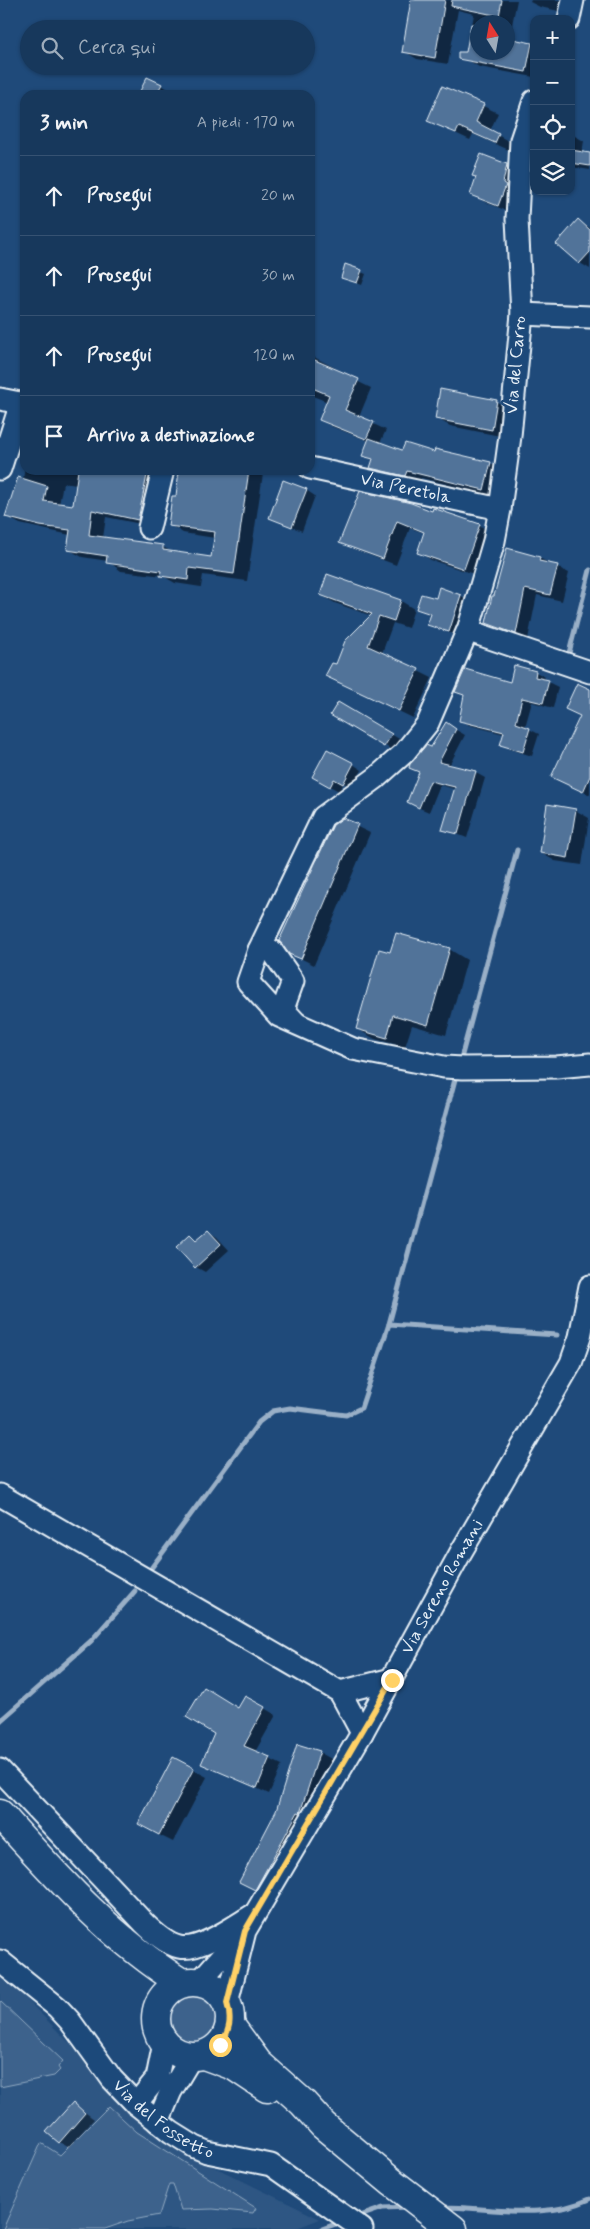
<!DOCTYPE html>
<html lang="it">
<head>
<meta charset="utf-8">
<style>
  :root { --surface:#17385c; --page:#244365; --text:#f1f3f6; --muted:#9eacbb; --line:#365272 }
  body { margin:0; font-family:Mynerve,sans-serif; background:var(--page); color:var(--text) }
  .controls { position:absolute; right:15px; top:15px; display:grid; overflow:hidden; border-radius:10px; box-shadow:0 1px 4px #0004 }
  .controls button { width:45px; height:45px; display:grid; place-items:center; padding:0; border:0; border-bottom:1px solid var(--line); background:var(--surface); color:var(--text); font:25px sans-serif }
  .compass { position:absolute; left:470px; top:15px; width:45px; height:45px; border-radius:50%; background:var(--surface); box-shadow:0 1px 4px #0004; rotate:349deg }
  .stop { position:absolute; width:15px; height:15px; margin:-11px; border:4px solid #ffd166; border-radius:50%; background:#fff }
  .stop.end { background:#ffd166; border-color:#fff; box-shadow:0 1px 5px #0008 }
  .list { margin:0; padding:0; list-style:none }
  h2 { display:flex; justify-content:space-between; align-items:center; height:65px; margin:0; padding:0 20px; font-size:21px }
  h2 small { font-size:16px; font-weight:400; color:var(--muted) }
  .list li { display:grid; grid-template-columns:32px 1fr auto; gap:15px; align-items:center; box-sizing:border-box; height:80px; padding:0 20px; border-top:1px solid var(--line) }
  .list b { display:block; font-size:19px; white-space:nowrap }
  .list em { font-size:16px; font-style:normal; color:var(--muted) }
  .icon { flex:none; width:28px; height:28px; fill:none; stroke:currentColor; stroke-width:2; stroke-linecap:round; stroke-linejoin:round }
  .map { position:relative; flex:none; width:590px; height:2229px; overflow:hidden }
  .search { position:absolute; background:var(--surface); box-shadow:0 1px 4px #0004; left:20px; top:20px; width:295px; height:55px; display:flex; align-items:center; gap:12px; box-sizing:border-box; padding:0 18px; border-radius:28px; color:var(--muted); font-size:19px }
  .panel { position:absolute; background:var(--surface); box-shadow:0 1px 4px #0004; left:20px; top:90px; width:295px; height:385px; border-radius:15px }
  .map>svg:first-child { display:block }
  .built { fill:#2e5683 }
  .green { fill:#3c628c; stroke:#92aac2 }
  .shadow { fill:#0007; fill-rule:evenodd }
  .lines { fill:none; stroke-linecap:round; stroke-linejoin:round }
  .stream { stroke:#9ab0c7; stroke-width:5 }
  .building { fill:#517399; stroke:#e8f1f8 }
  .minor-casing { stroke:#e8f1f8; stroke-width:25 }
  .major-casing { stroke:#e8f1f8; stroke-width:31 }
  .minor { stroke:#1f4a7a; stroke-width:21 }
  .major { stroke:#1f4a7a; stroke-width:28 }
  .route { stroke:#ffd166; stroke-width:6 }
  .labels { text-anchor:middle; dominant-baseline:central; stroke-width:5; stroke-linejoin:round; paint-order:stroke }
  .street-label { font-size:18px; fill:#e8f1f8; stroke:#1f4a7a }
</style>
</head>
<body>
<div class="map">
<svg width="590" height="2229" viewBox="0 0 590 2229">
  <rect width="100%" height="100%" fill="#1f4a7a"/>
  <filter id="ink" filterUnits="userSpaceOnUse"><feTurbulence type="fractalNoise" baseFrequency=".02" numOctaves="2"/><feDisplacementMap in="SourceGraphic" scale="10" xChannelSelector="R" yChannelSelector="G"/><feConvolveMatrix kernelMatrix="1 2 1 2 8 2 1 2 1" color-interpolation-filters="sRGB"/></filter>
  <g filter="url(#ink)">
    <polygon class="built" points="0,1972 168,2144 320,2219 294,2229 0,2229"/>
    <g class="green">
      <circle cx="194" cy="2019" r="26"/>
      <polygon points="0,2001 63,2061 58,2067 60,2070 54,2076 0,2087"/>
      <polygon points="109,2106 137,2132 256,2208 253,2213 213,2209 181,2210 173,2184 169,2184 159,2215 128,2221 105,2229 3,2229 41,2143 60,2155"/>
    </g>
    <g class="shadow">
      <path d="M424,0H517L509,40L534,46V77L479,67L466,59L474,14L458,10L448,64L417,59L404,51ZM478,22H508V52H478Z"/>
      <polygon points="531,0 571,0 568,13 540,7 530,2"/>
      <polygon points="161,85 170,90 168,95 146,95"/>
      <polygon points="443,87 498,113 490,131 512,143 509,150 473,134 470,140 428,120"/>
      <polygon points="571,134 584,141 582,153 590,154 590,170 571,167"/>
      <polygon points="507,165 521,173 512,213 485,202 471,194"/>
      <polygon points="578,221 590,228 590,269 580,263"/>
      <polygon points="346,266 366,274 362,285 346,279"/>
      <polygon points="310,355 335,368 334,370 371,388 359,417 386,430 380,443 403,452 435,454 490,463 504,471 498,497 421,478 419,483 385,476 372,468 374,461 364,455 369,441 333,427 320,420 328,402 310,395"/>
      <polygon points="441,390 497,402 511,409 505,437 450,426 436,418"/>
      <path d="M25,466V470H163L151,526L106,517L103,538L163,547L174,553L212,558L215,538L183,533L170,525L177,497L180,470H255L263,474L247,581L203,575L201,587L175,583L163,576L121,571L108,561L82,557L68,549L70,535L20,524L6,516L23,480ZM63,483L77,485L74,507L59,505Z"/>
      <polygon points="306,490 315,496 302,531 270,518"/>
      <polygon points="360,493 479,525 492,533 477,575 431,560 419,552 425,533 410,528 396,565 354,549 341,542"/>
      <polygon points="539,558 569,573 562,601 537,595 528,639 499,630 487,623"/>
      <polygon points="328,576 401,601 414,609 408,628 393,623 382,653 432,678 413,718 326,676 337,665 372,616 335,603 321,595"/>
      <polygon points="461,596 469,600 458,636 429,625 431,615 418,609 436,600"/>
      <polygon points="536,672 545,677 544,680 558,687 553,708 532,702 525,727 539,734 532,756 510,749 501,744 504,734 469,725 460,720 465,696 457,691 511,683"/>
      <polygon points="590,690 590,795 553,777 581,717 567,709"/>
      <polygon points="338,703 401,740 394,751 331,714"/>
      <polygon points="446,724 465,735 449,766 476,773 485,778 467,838 444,829 455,789 440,785 429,812 417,807 420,773 410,767 432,749"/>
      <polygon points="353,764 362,770 352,788 344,783 339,791 322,782"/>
      <polygon points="575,810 589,818 582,865 555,861 541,853"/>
      <polygon points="343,820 370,833 314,965 290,953"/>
      <polygon points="449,949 467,960 446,1035 412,1025 405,1047 375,1039 357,1029 391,954"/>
      <polygon points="208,1231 217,1237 229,1250 205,1272 196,1267 190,1236 198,1240"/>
      <polygon points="245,1697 276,1715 255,1752 282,1765 269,1794 202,1763"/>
      <polygon points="319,1752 333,1760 314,1820 269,1897 241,1882"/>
      <polygon points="173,1759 207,1777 173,1842 153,1832"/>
      <polygon points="74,2104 94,2119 68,2147 59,2142"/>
    </g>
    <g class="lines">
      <g class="stream">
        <polyline points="568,657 590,570"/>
        <polyline points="460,1062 517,850"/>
        <polyline points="389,1324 457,1072"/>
        <polyline points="152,1567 259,1422 273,1411 290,1408 346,1415 361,1408 389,1324 557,1335"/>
        <polyline points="0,1721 91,1641 135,1591"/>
        <path d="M442,2207C491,2207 544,2221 590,2199"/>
        <polyline points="357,2217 383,2208 409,2207"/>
        <polyline points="322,2229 341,2222"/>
      </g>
    </g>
    <g class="building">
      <polygon points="411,0 445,0 435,58 402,52"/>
      <polygon points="452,0 502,0 499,16 451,6"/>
      <polygon points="471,24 478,24 478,52 508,52 508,38 532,43 526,72 458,59 458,52 466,52"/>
      <polygon points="147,77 162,84 156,95 138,95"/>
      <polygon points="442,86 484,104 476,122 499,134 495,143 459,127 456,133 427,121"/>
      <polygon points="571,150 590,153 590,166 571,163"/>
      <polygon points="481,154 507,164 503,183 506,185 498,206 470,195 476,177 472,176"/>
      <polygon points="578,219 590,230 590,252 579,264 556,244"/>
      <polygon points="345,264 362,270 357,283 341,278"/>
      <polygon points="310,358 359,379 345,410 374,422 366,439 319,420 329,395 310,387"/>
      <polygon points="440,389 497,400 492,430 435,419"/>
      <polygon points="369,438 402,450 405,443 434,452 435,449 491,462 484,490 407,471 405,476 370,468 373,459 362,456"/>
      <polygon points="78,470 148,470 138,520 92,510 89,535 163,545 163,550 211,557 215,532 168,526 172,496 176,496 179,470 249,470 234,574 189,568 188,580 160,576 161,571 106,563 107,556 67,550 70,530 40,526 5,517 18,477 47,486 44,501 73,505"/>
      <polygon points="283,480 307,489 292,527 269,518"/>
      <polygon points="360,491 411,503 432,511 433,508 480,524 464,569 417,553 424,532 397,521 383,559 339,543"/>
      <polygon points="507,548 540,557 539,561 558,565 550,595 525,589 516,634 486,623 492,596 494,596"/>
      <polygon points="327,574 401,600 394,621 379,616 368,646 419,669 399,711 325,676 332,663 336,664 345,641 372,614 320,595"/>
      <polygon points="439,587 461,595 449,632 427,625 431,614 416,609 421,594 436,598"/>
      <polygon points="514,665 536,671 535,677 549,680 543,703 522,698 516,723 530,728 523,752 500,745 504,732 459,721 464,695 455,692 465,669 510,682"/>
      <polygon points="577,683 590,689 590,776 583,792 551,777 580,716 565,709"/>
      <polygon points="338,702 392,734 384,747 330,715"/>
      <polygon points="446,722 456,729 439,762 476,771 458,834 442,830 455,787 430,781 419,808 407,802 419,772 409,768 410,764 426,745 431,747"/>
      <polygon points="327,749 354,763 343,784 334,779 330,787 312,777"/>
      <polygon points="547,804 576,809 568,858 540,853"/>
      <polygon points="343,818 358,824 301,959 289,954 279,941 333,825"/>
      <polygon points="396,933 450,948 428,1025 393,1015 387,1038 356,1029 379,949 390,952"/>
      <polygon points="208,1230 221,1244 195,1268 176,1247 190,1234 196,1240"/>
      <polygon points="204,1687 238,1708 245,1696 265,1707 244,1746 270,1757 257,1788 201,1764 214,1734 186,1717"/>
      <polygon points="297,1744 320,1751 300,1813 298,1812 255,1890 239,1882 276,1811"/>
      <polygon points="173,1757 194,1768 159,1835 138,1824"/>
      <polygon points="73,2102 85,2113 59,2143 46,2132"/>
    </g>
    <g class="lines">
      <defs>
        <g id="minor">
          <polyline points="569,19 573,0"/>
          <polyline points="534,101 521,140 517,219 522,314 510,436 500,509 494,541 469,627 428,723 404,753 376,778 323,817 259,950 248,982 279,1016 353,1049 444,1067 463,1068 556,1067 590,1064"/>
          <polyline points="522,314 590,317"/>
          <polyline points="0,399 25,404"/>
          <path id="s1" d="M310,468L500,509"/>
          <polyline points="0,469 21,403"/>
          <polyline points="149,528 163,470"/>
          <polyline points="469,627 475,633 590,672"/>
          <polyline points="259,950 272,951 293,981 283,1009 296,1023"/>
          <polyline points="0,1495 340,1692 362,1733"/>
          <polyline points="340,1692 392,1679"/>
          <path d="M0,1770L144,1923C154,1933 166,1944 179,1947C199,1952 236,1925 253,1915"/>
          <path id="s2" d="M0,1961L57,2007L70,2021L112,2079L136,2104L171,2132L195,2147L207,2152L271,2165L362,2229"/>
          <polyline points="199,1982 241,1935"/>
          <path id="s3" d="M227,2003L245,1931L362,1733L461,1552L571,1363L580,1337L590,1286"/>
          <polyline points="136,2104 157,2078 164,2043"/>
          <polyline points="158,2122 171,2091 192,2056"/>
        </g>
        <g id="major">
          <path d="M0,1814C56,1876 111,1939 182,1983"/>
          <circle cx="193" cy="2019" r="37"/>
          <polyline points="230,2025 258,2063 303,2103 323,2125 393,2183 453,2229"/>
          <polyline points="204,2055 234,2066 267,2088"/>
        </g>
      </defs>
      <use href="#minor" class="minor-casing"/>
      <use href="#major" class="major-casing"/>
      <use href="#minor" class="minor"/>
      <use href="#major" class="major"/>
    </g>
  </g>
  <g class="lines" filter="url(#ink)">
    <path class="route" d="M220,2045C230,2031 232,2019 227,2003L245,1931L392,1680"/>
  </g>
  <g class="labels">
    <g class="street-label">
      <text transform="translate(516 365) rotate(-85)">Via del Carro</text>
      <text stroke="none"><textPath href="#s1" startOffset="98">Via Peretola</textPath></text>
      <text stroke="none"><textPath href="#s3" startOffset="471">Via Sereno Romani</textPath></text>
      <text stroke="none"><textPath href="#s2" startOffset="230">Via del Fossetto</textPath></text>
    </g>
  </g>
</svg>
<div class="controls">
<button>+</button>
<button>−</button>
<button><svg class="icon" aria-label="locate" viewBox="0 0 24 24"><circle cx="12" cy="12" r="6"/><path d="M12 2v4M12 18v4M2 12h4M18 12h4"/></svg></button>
<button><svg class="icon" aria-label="layers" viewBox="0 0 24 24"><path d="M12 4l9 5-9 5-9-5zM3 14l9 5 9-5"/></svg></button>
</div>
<svg class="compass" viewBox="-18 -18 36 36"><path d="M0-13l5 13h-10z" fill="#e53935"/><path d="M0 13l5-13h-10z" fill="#9eacbb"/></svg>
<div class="stop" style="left:220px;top:2045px"></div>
<div class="stop end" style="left:392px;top:1680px"></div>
<div class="search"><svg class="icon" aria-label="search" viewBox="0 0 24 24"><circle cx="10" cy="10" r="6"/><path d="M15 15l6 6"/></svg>Cerca qui</div>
<section class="panel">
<h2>3 min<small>A piedi · 170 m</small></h2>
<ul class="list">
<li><svg class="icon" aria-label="ahead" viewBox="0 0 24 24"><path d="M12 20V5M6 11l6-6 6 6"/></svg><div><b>Prosegui</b></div><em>20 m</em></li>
<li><svg class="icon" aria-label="ahead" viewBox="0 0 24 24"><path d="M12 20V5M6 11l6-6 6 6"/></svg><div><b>Prosegui</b></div><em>30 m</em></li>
<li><svg class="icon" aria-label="ahead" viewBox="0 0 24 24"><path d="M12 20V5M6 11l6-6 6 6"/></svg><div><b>Prosegui</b></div><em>120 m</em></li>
<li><svg class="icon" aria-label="arrive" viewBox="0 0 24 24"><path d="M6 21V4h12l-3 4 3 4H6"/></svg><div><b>Arrivo a destinazione</b></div></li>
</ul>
</section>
</div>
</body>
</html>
